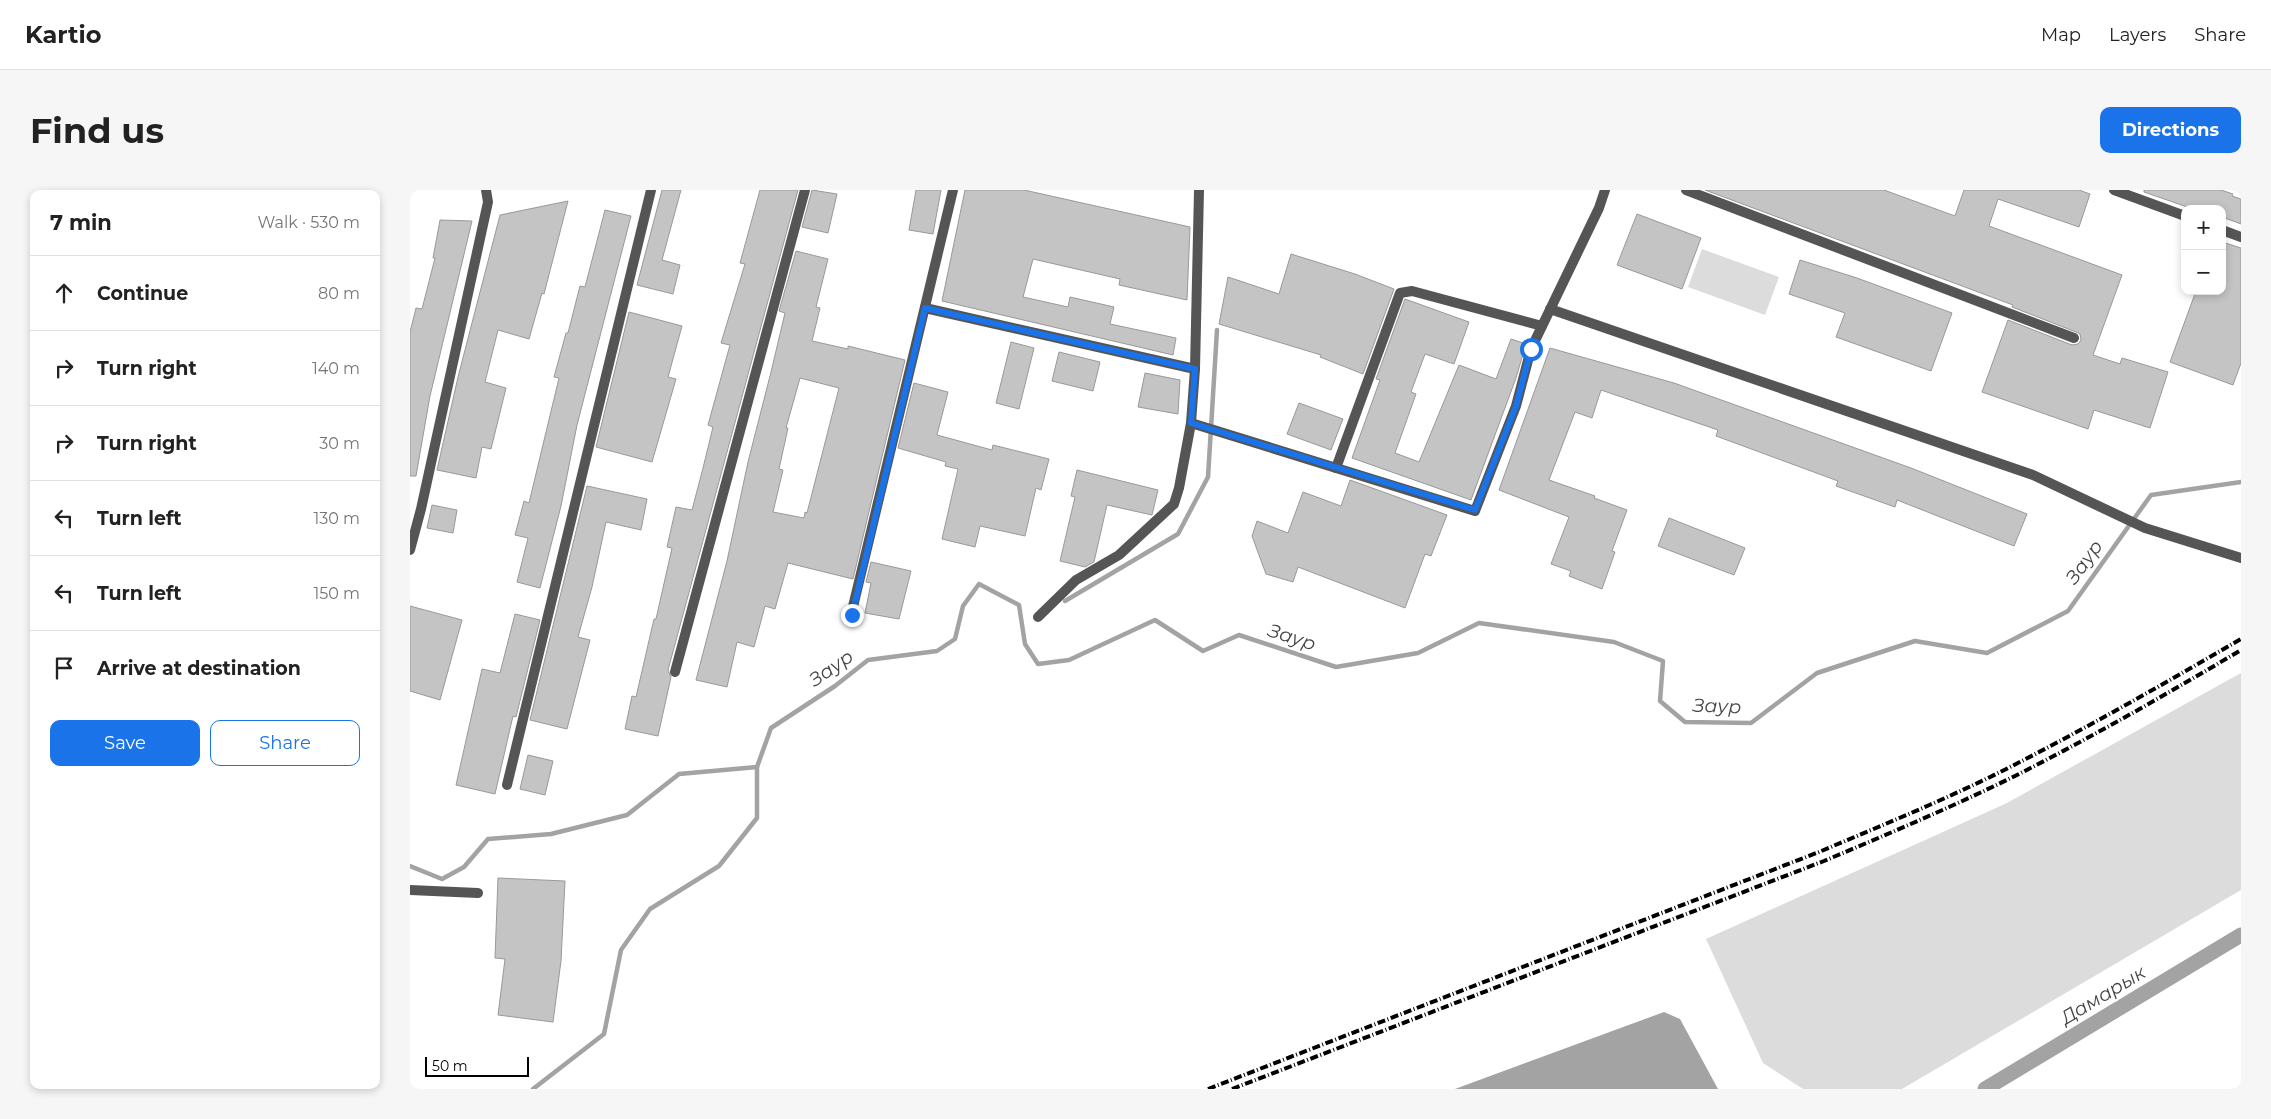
<!DOCTYPE html>
<html lang="en">
<head>
<meta charset="utf-8">
<style>
  :root { --surface:#fff; --page:#f6f6f6; --text:#222; --muted:#767676; --line:#e0e0e0; --accent:#1a73e8 }
  body { margin:0; font-family:Montserrat,sans-serif; background:var(--page); color:var(--text) }
  .controls { position:absolute; right:15px; top:15px; display:grid; overflow:hidden; border-radius:10px; box-shadow:0 2px 8px #0003 }
  .controls button { width:45px; height:45px; display:grid; place-items:center; padding:0; border:0; border-bottom:1px solid var(--line); background:var(--surface); color:var(--text); font:25px sans-serif }
  .scale { position:absolute; left:15px; bottom:12px; width:104px; box-sizing:border-box; padding-left:5px; border:2px solid #000; border-top:0; font-size:14px; line-height:18px; white-space:nowrap; color:#000; -webkit-text-stroke:4px #fff; paint-order:stroke }
  .stop { position:absolute; width:15px; height:15px; margin:-11px; border:4px solid #1a73e8; border-radius:50%; background:#fff }
  .stop.end { background:#1a73e8; border-color:#fff; box-shadow:0 1px 5px #0008 }
  .list { margin:0; padding:0; list-style:none }
  h2 { display:flex; justify-content:space-between; align-items:center; height:65px; margin:0; padding:0 20px; font-size:21px }
  h2 small { font-size:16px; font-weight:400; color:var(--muted) }
  .list li { display:grid; grid-template-columns:32px 1fr auto; gap:15px; align-items:center; box-sizing:border-box; height:75px; padding:0 20px; border-top:1px solid var(--line) }
  .list b { display:block; font-size:19px; white-space:nowrap }
  .list em { font-size:16px; font-style:normal; color:var(--muted) }
  .actions { display:flex; gap:10px; padding:15px 20px }
  .actions a { flex:1; padding:11px 0; border:1px solid var(--accent); border-radius:10px; text-align:center; font-size:18px; color:var(--accent) }
  .actions .main { background:var(--accent); color:#fff }
  .icon { flex:none; width:28px; height:28px; fill:none; stroke:currentColor; stroke-width:2; stroke-linecap:round; stroke-linejoin:round }
  .map { position:relative; flex:none; width:1831px; height:899px; overflow:hidden; border-radius:10px }
  header { display:flex; align-items:center; gap:30px; box-sizing:border-box; height:70px; padding:0 25px; background:var(--surface); border-bottom:1px solid var(--line) }
  header strong { font-size:24px }
  nav { display:flex; gap:28px; margin-inline-start:auto; font-size:18px }
  .intro { display:flex; align-items:center; justify-content:space-between; box-sizing:border-box; height:120px; padding:0 30px }
  h1 { margin:0; font-size:35px }
  .button { padding:12px 22px; border-radius:10px; background:var(--accent); color:#fff; font-size:18px; font-weight:700 }
  main { display:flex; gap:30px; padding:0 30px }
  aside { flex:1; background:var(--surface); border-radius:10px; box-shadow:0 2px 8px #0003 }
  .map>svg:first-child { display:block }
  .green { fill:#dcdcdc }
  .water { fill:#a3a3a3 }
  .lines { fill:none; stroke-linecap:round; stroke-linejoin:round }
  .stream { stroke:#a3a3a3; stroke-width:4.5 }
  .canal { stroke:#a3a3a3; stroke-width:15 }
  .building { fill:#c4c4c4; stroke:#999; fill-rule:evenodd }
  .minor { stroke:#555; stroke-width:10 }
  .rail { stroke:#000; stroke-width:4; stroke-dasharray:8 2.5 1 2.5; stroke-linecap:butt }
  .route { stroke:#1a73e8; stroke-width:6 }
  .labels { text-anchor:middle; dominant-baseline:central; stroke-width:4.5; stroke-linejoin:round; paint-order:stroke }
  .water-label { font-size:19px; font-style:italic; fill:#444; stroke:#fff }
</style>
</head>
<body>
<header>
<strong>Kartio</strong>
<nav><a>Map</a><a>Layers</a><a>Share</a></nav>
</header>
<div class="intro"><h1>Find us</h1><a class="button">Directions</a></div>
<main>
<aside>
<h2>7 min<small>Walk · 530 m</small></h2>
<ul class="list">
<li><svg class="icon" aria-label="ahead" viewBox="0 0 24 24"><path d="M12 20V5M6 11l6-6 6 6"/></svg><div><b>Continue</b></div><em>80 m</em></li>
<li><svg class="icon" aria-label="right" viewBox="0 0 24 24"><path d="M7 20v-9h11M14 6l5 5-5 5"/></svg><div><b>Turn right</b></div><em>140 m</em></li>
<li><svg class="icon" aria-label="right" viewBox="0 0 24 24"><path d="M7 20v-9h11M14 6l5 5-5 5"/></svg><div><b>Turn right</b></div><em>30 m</em></li>
<li><svg class="icon" aria-label="left" viewBox="0 0 24 24"><path d="M17 20v-9H6M10 6l-5 5 5 5"/></svg><div><b>Turn left</b></div><em>130 m</em></li>
<li><svg class="icon" aria-label="left" viewBox="0 0 24 24"><path d="M17 20v-9H6M10 6l-5 5 5 5"/></svg><div><b>Turn left</b></div><em>150 m</em></li>
<li><svg class="icon" aria-label="arrive" viewBox="0 0 24 24"><path d="M6 21V4h12l-3 4 3 4H6"/></svg><div><b>Arrive at destination</b></div></li>
</ul>
<div class="actions"><a class="main">Save</a><a>Share</a></div>
</aside>
<div class="map">
<svg width="1831" height="899" viewBox="0 0 1831 899">
  <rect width="100%" height="100%" fill="#fff"/>
  <g class="green">
    <polygon points="1292,59 1369,87 1355,125 1278,97"/>
    <polygon points="1831,483 1831,700 1492,899 1393,899 1353,873 1296,749 1597,613"/>
  </g>
  <polygon class="water" points="1254,822 1270,829 1308,899 1045,899"/>
  <g class="lines">
    <g class="stream">
      <polyline points="655,411 768,344 798,287 807,140"/>
      <polyline points="0,676 32,689 54,677 78,649 141,644 217,625 269,584 347,577"/>
      <polyline points="123,899 194,844 211,760 240,719 309,676 347,628 347,577 361,538 425,496 458,470 527,461 545,449 553,416 569,394 609,415 615,454 628,474 659,470 745,430 793,461 829,445 926,477 1008,463 1069,433 1204,452 1253,471 1250,511 1275,532 1341,533 1407,483 1505,451 1577,463 1658,421 1741,305 1831,292"/>
    </g>
    <polyline class="canal" points="1575,899 1831,745"/>
  </g>
  <g class="building">
    <polygon points="252,0 271,0 252,70 270,75 263,104 227,95"/>
    <polygon points="350,0 388,0 258,480 261,487 248,546 215,539 222,506 226,507 244,429 246,429 262,358 257,357 266,317 282,320 293,278 303,237 298,235 320,155 311,153 335,74 330,73"/>
    <polygon points="402,0 427,4 418,43 392,37"/>
    <polygon points="506,0 531,0 523,44 499,40"/>
    <polygon points="555,0 614,0 780,37 777,110 709,95 710,89 623,69 613,107 658,117 660,107 704,117 700,134 766,148 763,165 532,111"/>
    <polygon points="1295,0 1474,0 1545,26 1554,0 1669,0 1680,4 1669,37 1588,9 1579,36 1712,85 1683,165 1710,174 1712,168 1758,182 1740,238 1684,220 1678,239 1572,202 1598,130 1662,155 1668,154 1671,150 1670,144 1666,142 1602,117 1603,115"/>
    <polygon points="1734,0 1811,0 1823,4 1822,6 1831,9 1831,34 1812,27 1812,19 1783,19 1734,2"/>
    <polygon points="158,11 134,104 132,103 119,149 88,140 75,192 96,198 81,259 72,257 66,288 27,280 48,187 90,25"/>
    <polygon points="195,20 221,26 167,235 151,316 130,398 107,392 118,348 105,345 114,311 119,313 149,188 144,187 156,143 158,143 170,96 175,97"/>
    <polygon points="1227,24 1291,48 1272,99 1207,75"/>
    <polygon points="30,30 62,31 20,206 6,286 0,286 0,142 6,118 12,119 25,68 23,68"/>
    <polygon points="1812,52 1831,58 1831,173 1823,195 1760,172 1786,101 1812,101"/>
    <path d="M386,61L418,69L406,117L410,118L402,151L438,159V156L495,170L443,389L378,373L365,419L355,416L344,457L327,452L317,497L286,490L317,371L338,272L361,182L375,123L369,121ZM390,188L429,198L397,323L395,322L394,328L363,322L373,280L369,279L378,238H376Z"/>
    <polygon points="881,64 945,84 984,99 953,184 910,167 911,165 809,134 818,87 869,104"/>
    <polygon points="1390,70 1447,88 1542,123 1521,181 1426,147 1435,123 1379,104"/>
    <polygon points="995,109 1059,132 1044,174 1015,164 1001,202 1006,204 985,263 1009,272 1049,175 1086,189 1101,149 1116,154 1106,188 1061,310 942,268 970,190 966,189"/>
    <polygon points="219,122 272,136 258,187 266,189 242,272 186,257"/>
    <polygon points="601,152 624,158 609,219 586,213"/>
    <polygon points="1140,158 1264,193 1501,278 1617,324 1604,356 1487,310 1485,317 1426,296 1428,291 1306,246 1308,240 1191,200 1182,228 1165,222 1139,290 1185,306 1184,308 1217,320 1202,361 1205,362 1192,399 1159,386 1161,381 1141,374 1159,327 1089,300"/>
    <polygon points="649,162 690,172 683,201 642,191"/>
    <polygon points="735,183 770,190 768,224 728,217"/>
    <polygon points="504,193 538,202 527,245 582,260 583,255 639,269 631,300 626,298 615,346 570,336 565,357 532,349 548,279 535,276 536,272 488,258"/>
    <polygon points="889,213 933,229 921,260 877,244"/>
    <polygon points="667,280 748,300 742,325 697,315 684,372 675,377 650,371 665,307 661,306"/>
    <polygon points="940,290 1037,325 1021,366 1015,364 995,418 888,377 883,392 856,384 842,346 847,331 878,343 893,302 931,316"/>
    <polygon points="177,296 237,309 231,340 196,332 182,397 168,447 180,450 157,539 120,530"/>
    <polygon points="22,315 47,320 43,343 17,338"/>
    <polygon points="1259,328 1335,358 1324,385 1248,356"/>
    <polygon points="461,372 501,381 489,429 455,423 461,393 456,392"/>
    <polygon points="0,416 52,430 30,510 0,501"/>
    <polygon points="105,424 130,430 106,527 103,526 85,604 46,595 72,479 90,483"/>
    <polygon points="118,565 143,571 135,605 110,599"/>
    <polygon points="88,688 155,691 151,771 143,832 88,825 95,769 85,768"/>
  </g>
  <g class="lines">
    <g class="minor">
      <polyline points="1276,0 1664,148"/>
      <polyline points="1704,0 1775,26"/>
      <polyline points="1812,40 1831,47"/>
      <polyline points="515,118 785,179"/>
      <polyline points="1140,119 1623,285 1735,338 1831,368"/>
      <polyline points="781,233 1065,321 1106,216 1121,159 1189,18 1195,0"/>
      <polyline points="926,278 990,103 1002,101 1132,136"/>
      <polyline points="0,360 11,319 78,12 76,0"/>
      <polyline points="441,425 543,0"/>
      <polyline points="628,427 666,390 709,365 764,314 769,298 781,233 785,179 789,0"/>
      <polyline points="265,482 395,0"/>
      <polyline points="97,595 241,0"/>
      <polyline points="0,700 68,703"/>
    </g>
    <g class="rail">
      <path d="M798,899L1409,662C1475,634 1542,607 1606,574C1682,535 1757,492 1831,449"/>
      <path d="M822,899L1414,671C1478,644 1542,617 1605,586C1682,547 1757,504 1831,460"/>
    </g>
  </g>
  <g class="lines">
    <polyline class="route" points="442,425 515,118 785,179 781,233 1065,320 1106,216 1121,159"/>
  </g>
  <g class="labels">
    <g class="water-label">
      <text transform="translate(1674 372) rotate(-54)">Заур</text>
      <text transform="translate(882 447) rotate(18)">Заур</text>
      <text transform="translate(421 478) rotate(-35)">Заур</text>
      <text transform="translate(1307 516) rotate(2)">Заур</text>
      <text transform="translate(1693 805) rotate(-31)">Дамарык</text>
    </g>
  </g>
</svg>
<div class="controls">
<button>+</button>
<button>−</button>
</div>
<div class="scale">50 m</div>
<div class="stop" style="left:1121px;top:159px"></div>
<div class="stop end" style="left:442px;top:425px"></div>
</div>
</main>
</body>
</html>
